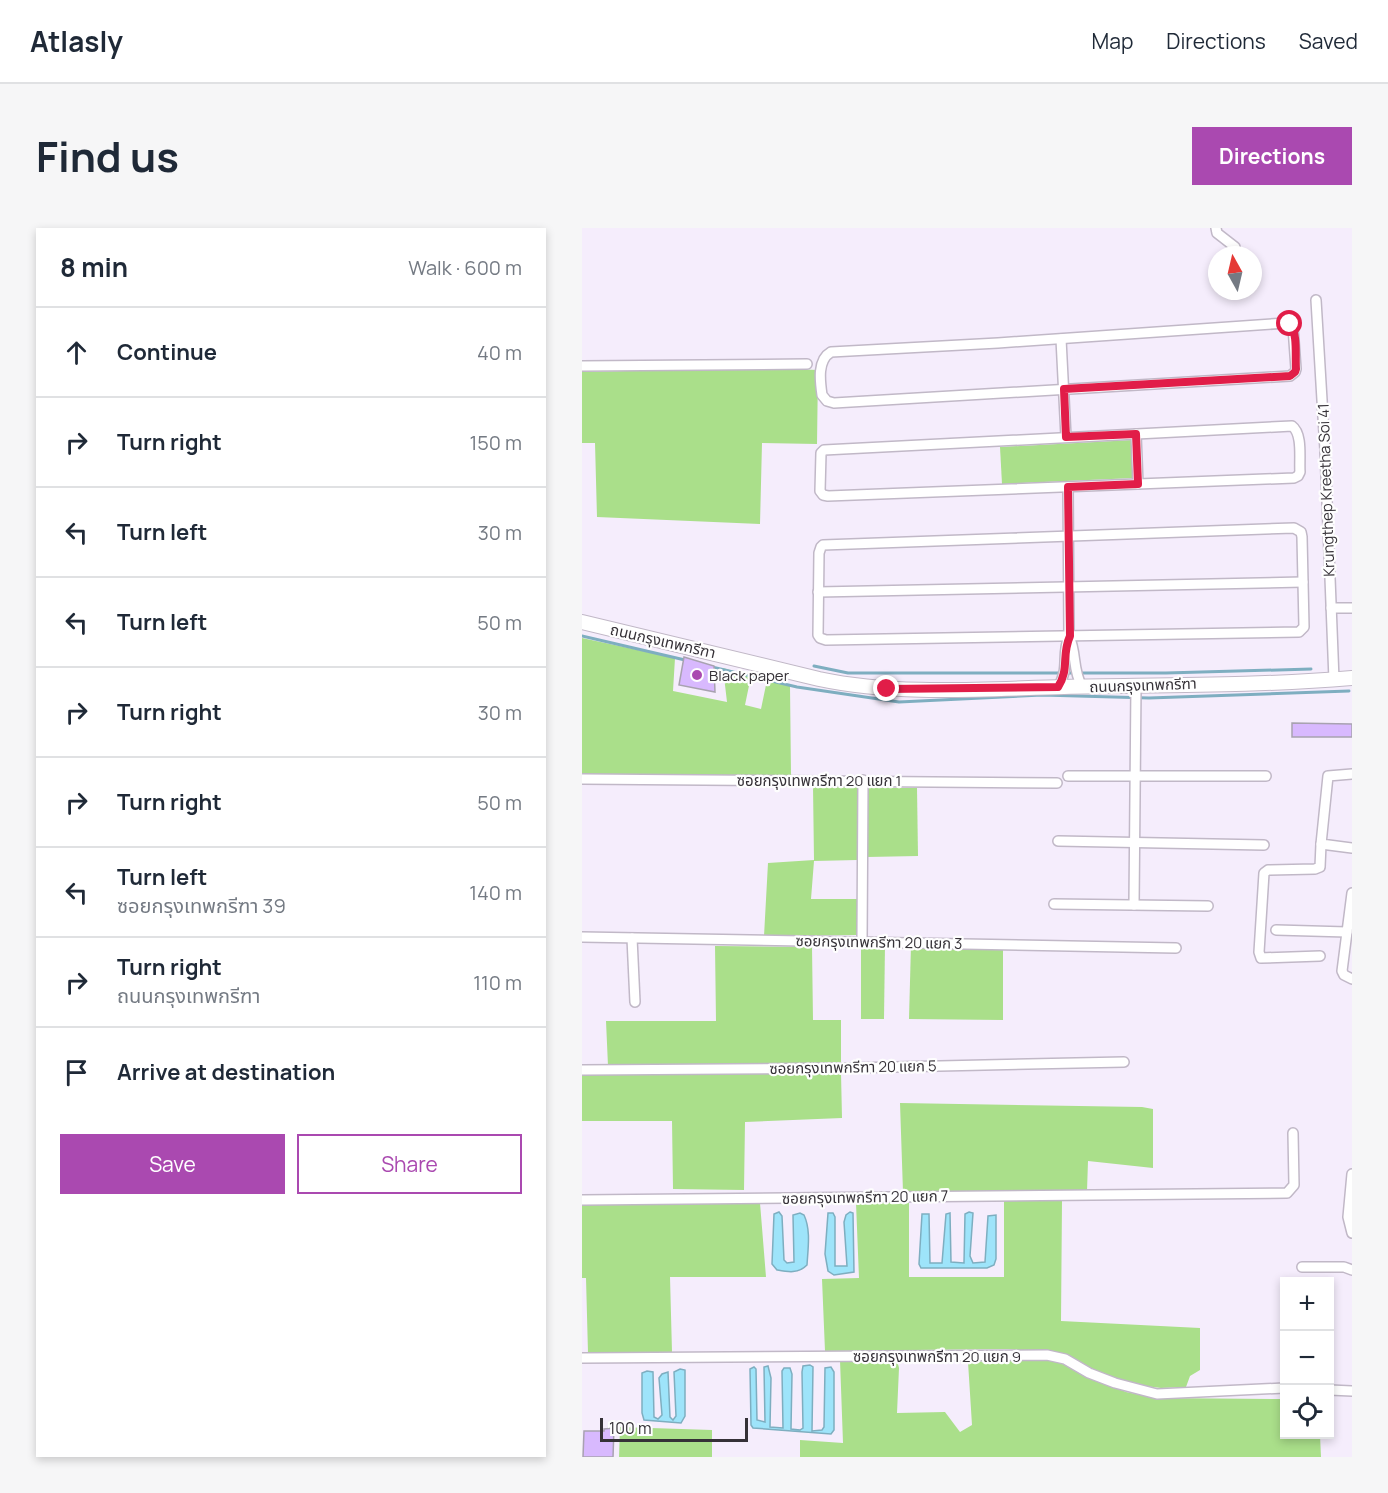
<!DOCTYPE html>
<html lang="en">
<head>
<meta charset="utf-8">
<style>
  :root { --surface:#fff; --page:#f6f6f7; --text:#1f2937; --muted:#747a83; --line:#e0e1e3; --accent:#aa49b0 }
  body { margin:0; font-family:Manrope,"Noto Sans Thai",sans-serif; background:var(--page); color:var(--text) }
  .controls { position:absolute; right:18px; bottom:18px; display:grid; overflow:hidden; border-radius:0px; box-shadow:0 3px 9px #0003 }
  .controls button { width:54px; height:54px; display:grid; place-items:center; padding:0; border:0; border-bottom:2px solid var(--line); background:var(--surface); color:var(--text); font:30px sans-serif }
  .compass { position:absolute; left:626px; top:18px; width:54px; height:54px; border-radius:50%; background:var(--surface); box-shadow:0 3px 9px #0003; rotate:352deg }
  .scale { position:absolute; left:18px; bottom:15px; width:148px; box-sizing:border-box; padding-left:6px; border:3px solid #353137; border-top:0; font-size:16px; line-height:21px; white-space:nowrap; color:#353137; -webkit-text-stroke:4px #fefefe; paint-order:stroke }
  .stop { position:absolute; width:18px; height:18px; margin:-14px; border:4px solid #e11d48; border-radius:50%; background:#fff }
  .stop.end { background:#e11d48; border-color:#fff; box-shadow:0 2px 6px #0008 }
  .list { margin:0; padding:0; list-style:none }
  h2 { display:flex; justify-content:space-between; align-items:center; height:78px; margin:0; padding:0 24px; font-size:26px }
  h2 small { font-size:20px; font-weight:400; color:var(--muted) }
  .list li { display:grid; grid-template-columns:39px 1fr auto; gap:18px; align-items:center; box-sizing:border-box; height:90px; padding:0 24px; border-top:2px solid var(--line) }
  .list b { display:block; font-size:22px; white-space:nowrap }
  .list p { margin:0; font-size:20px; white-space:nowrap; color:var(--muted) }
  .list em { font-size:20px; font-style:normal; color:var(--muted) }
  .actions { display:flex; gap:12px; padding:18px 24px }
  .actions a { flex:1; padding:14px 0; border:2px solid var(--accent); border-radius:0px; text-align:center; font-size:21px; color:var(--accent) }
  .actions .main { background:var(--accent); color:#fff }
  .icon { flex:none; width:33px; height:33px; fill:none; stroke:currentColor; stroke-width:2; stroke-linecap:round; stroke-linejoin:round }
  .map { position:relative; flex:none; width:770px; height:1229px; overflow:hidden; border-radius:0px }
  header { display:flex; align-items:center; gap:36px; box-sizing:border-box; height:84px; padding:0 30px; background:var(--surface); border-bottom:2px solid var(--line) }
  header strong { font-size:28px }
  nav { display:flex; gap:33px; margin-inline-start:auto; font-size:21px }
  .intro { display:flex; align-items:center; justify-content:space-between; box-sizing:border-box; height:144px; padding:0 36px }
  h1 { margin:0; font-size:42px }
  .button { padding:15px 27px; border-radius:0px; background:var(--accent); color:#fff; font-size:21px; font-weight:700 }
  main { display:flex; gap:36px; padding:0 36px }
  aside { flex:1; background:var(--surface); border-radius:0px; box-shadow:0 3px 9px #0003 }
  .map>svg:first-child { display:block }
  .green { fill:#aadf8a }
  .water { fill:#9ee4fa; stroke:#7eaec0; stroke-width:1.5 }
  .lines { fill:none; stroke-linecap:round; stroke-linejoin:round }
  .stream { stroke:#7eaec0; stroke-width:3 }
  .building { fill:#d8b9fe; stroke:#a8a2b0; stroke-width:1.5 }
  .minor-casing { stroke:#c1b8c7; stroke-width:12 }
  .secondary-casing { stroke:#c1b8c7; stroke-width:16 }
  .minor { stroke:#fff; stroke-width:9 }
  .secondary { stroke:#fff; stroke-width:14 }
  .route { stroke:#e11d48; stroke-width:8 }
  .poi-dot { fill:#aa49b0; stroke:#fefefe; stroke-width:2 }
  .labels { text-anchor:middle; dominant-baseline:central; stroke-width:4.5; stroke-linejoin:round; paint-order:stroke }
  .street-label { font-size:15px; fill:#353137; stroke:#fefefe }
  .poi-label { font-size:15px; fill:#353137; stroke:#fefefe; text-anchor:start }
</style>
</head>
<body>
<header>
<strong>Atlasly</strong>
<nav><a>Map</a><a>Directions</a><a>Saved</a></nav>
</header>
<div class="intro"><h1>Find us</h1><a class="button">Directions</a></div>
<main>
<aside>
<h2>8 min<small>Walk · 600 m</small></h2>
<ul class="list">
<li><svg class="icon" aria-label="ahead" viewBox="0 0 24 24"><path d="M12 20V5M6 11l6-6 6 6"/></svg><div><b>Continue</b></div><em>40 m</em></li>
<li><svg class="icon" aria-label="right" viewBox="0 0 24 24"><path d="M7 20v-9h11M14 6l5 5-5 5"/></svg><div><b>Turn right</b></div><em>150 m</em></li>
<li><svg class="icon" aria-label="left" viewBox="0 0 24 24"><path d="M17 20v-9H6M10 6l-5 5 5 5"/></svg><div><b>Turn left</b></div><em>30 m</em></li>
<li><svg class="icon" aria-label="left" viewBox="0 0 24 24"><path d="M17 20v-9H6M10 6l-5 5 5 5"/></svg><div><b>Turn left</b></div><em>50 m</em></li>
<li><svg class="icon" aria-label="right" viewBox="0 0 24 24"><path d="M7 20v-9h11M14 6l5 5-5 5"/></svg><div><b>Turn right</b></div><em>30 m</em></li>
<li><svg class="icon" aria-label="right" viewBox="0 0 24 24"><path d="M7 20v-9h11M14 6l5 5-5 5"/></svg><div><b>Turn right</b></div><em>50 m</em></li>
<li><svg class="icon" aria-label="left" viewBox="0 0 24 24"><path d="M17 20v-9H6M10 6l-5 5 5 5"/></svg><div><b>Turn left</b><p>ซอยกรุงเทพกรีฑา 39</p></div><em>140 m</em></li>
<li><svg class="icon" aria-label="right" viewBox="0 0 24 24"><path d="M7 20v-9h11M14 6l5 5-5 5"/></svg><div><b>Turn right</b><p>ถนนกรุงเทพกรีฑา</p></div><em>110 m</em></li>
<li><svg class="icon" aria-label="arrive" viewBox="0 0 24 24"><path d="M6 21V4h12l-3 4 3 4H6"/></svg><div><b>Arrive at destination</b></div></li>
</ul>
<div class="actions"><a class="main">Save</a><a>Share</a></div>
</aside>
<div class="map">
<svg width="770" height="1229" viewBox="0 0 770 1229">
  <rect width="100%" height="100%" fill="#f5edfc"/>
  <g class="green">
    <polygon points="178,140 236,142 235,216 180,215 178,296 15,289 13,215 0,215 0,144"/>
    <polygon points="550,212 552,250 420,256 418,219"/>
    <polygon points="0,410 93,430 91,463 145,474 141,440 169,448 163,477 179,481 185,452 208,458 209,547 0,547"/>
    <polygon points="231,558 278,558 275,632 232,633 229,671 277,671 276,707 182,708 186,635 232,632"/>
    <polygon points="284,560 335,560 336,628 285,629"/>
    <polygon points="279,716 303,717 302,791 279,791"/>
    <polygon points="329,717 421,718 421,792 327,791"/>
    <polygon points="133,718 230,719 231,792 259,792 259,835 26,838 24,793 134,793"/>
    <polygon points="259,845 260,890 163,894 162,962 91,961 90,893 0,893 0,846"/>
    <polygon points="318,875 560,879 571,881 571,940 506,933 505,963 321,964"/>
    <polygon points="422,973 480,973 479,1093 618,1100 618,1142 608,1148 604,1159 579,1160 555,1157 521,1146 478,1125 425,1121 243,1123 240,1051 277,1050 274,975 327,975 327,1049 422,1049"/>
    <polygon points="178,975 184,1049 88,1049 90,1124 6,1125 4,1050 0,1050 0,977"/>
    <polygon points="469,1131 544,1164 574,1170 702,1171 702,1206 738,1207 739,1229 218,1229 218,1212 261,1215 258,1132 315,1132 317,1140 315,1185 363,1184 378,1204 390,1197 386,1134"/>
    <polygon points="38,1199 130,1202 130,1229 37,1229"/>
  </g>
  <g class="water">
    <path d="M197,984L200,988L202,1032L205,1035L212,1034L211,987L218,985L222,987C229,1002 226,1020 225,1037C216,1046 206,1044 195,1042L190,1036L192,986Z"/>
    <polygon points="268,984 271,985 272,1044 252,1047 246,1043 243,1026 246,985 251,985 253,989 253,1038 265,1038 262,994 264,987"/>
    <polygon points="387,984 391,985 388,1028 391,1035 403,1034 406,988 414,987 414,1031 412,1037 405,1040 339,1040 337,1036 340,986 347,986 348,1035 360,1035 364,986 368,985 369,1034 382,1035 383,986"/>
    <polygon points="228,1137 231,1139 230,1203 240,1202 242,1199 243,1140 249,1139 252,1144 252,1202 249,1206 171,1200 169,1197 168,1141 172,1139 174,1141 175,1192 183,1194 182,1139 186,1138 189,1150 188,1199 201,1200 200,1143 202,1140 208,1140 210,1146 209,1201 218,1202 221,1200 220,1144 221,1138"/>
    <polygon points="98,1141 103,1142 103,1188 99,1195 62,1192 60,1185 60,1145 65,1143 71,1144 72,1189 76,1191 80,1187 77,1150 80,1146 86,1144 88,1189 91,1192 94,1188 92,1144"/>
  </g>
  <g class="lines">
    <g class="stream">
      <polyline points="0,408 103,432"/>
      <polyline points="232,438 266,445 479,445"/>
      <polyline points="130,439 215,459 317,474 460,467 567,470 767,463"/>
      <polyline points="485,445 584,445 729,441"/>
    </g>
  </g>
  <g class="building">
    <polygon points="102,429 132,438 133,464 97,457"/>
    <polygon points="710,495 770,496 770,509 710,509"/>
    <polygon points="32,1200 31,1229 1,1229 2,1203 22,1203 22,1201"/>
  </g>
  <g class="lines">
    <defs>
      <g id="minor">
        <polyline points="634,0 635,5 653,19"/>
        <polyline points="734,72 743,222 752,452"/>
        <path d="M704,95L711,99L714,141L713,144L708,148L252,175L245,173L240,167C238,153 235,132 249,124L416,115Z"/>
        <polyline points="479,111 484,209"/>
        <polyline points="0,138 225,136"/>
        <path d="M710,198C721,206 717,231 718,244L716,248L712,250L246,268L241,267L238,263L239,225L242,222Z"/>
        <polyline points="554,206 556,256"/>
        <path d="M486,259L487,408C495,426 490,440 500,459"/>
        <polygon points="712,300 719,304 720,309 722,399 717,404 244,412 238,410 236,407 237,325 239,319 241,317"/>
        <polyline points="236,364 721,354"/>
        <polyline points="749,380 770,380"/>
        <path d="M476,459C488,440 479,428 487,408"/>
        <polyline points="770,546 746,548 739,616 770,620"/>
        <polyline points="486,548 684,548"/>
        <polyline points="0,551 475,555"/>
        <polyline points="476,613 682,617"/>
        <polyline points="472,676 626,678"/>
        <polyline points="552,677 554,458"/>
        <polyline points="694,702 765,704 770,665"/>
        <polyline points="765,704 760,743 762,747 770,751"/>
        <polyline points="0,709 594,720"/>
        <polyline points="50,710 53,774"/>
        <polyline points="280,713 281,552"/>
        <polyline points="738,728 679,730 677,724 682,645 686,642 733,641 738,639 739,616"/>
        <polyline points="0,842 268,840 542,834"/>
        <polyline points="770,946 766,989 770,1005"/>
        <polyline points="0,972 705,965 712,957 711,905"/>
        <polyline points="720,1039 762,1039 770,1042"/>
        <polyline points="0,1130 465,1127 483,1131 507,1145 533,1155 575,1166 702,1160"/>
        <polyline points="748,1162 770,1163"/>
      </g>
      <path id="secondary" d="M0,394L237,451C317,468 401,461 482,459C577,457 676,458 770,450"/>
    </defs>
    <use href="#minor" class="minor-casing"/>
    <use href="#secondary" class="secondary-casing"/>
    <use href="#minor" class="minor"/>
    <use href="#secondary" class="secondary"/>
  </g>
  <g class="lines">
    <path class="route" d="M305,461L476,459C488,440 479,428 488,408L486,259L556,256L554,206L484,209L482,161L708,148L713,144L714,141C713,128 716,106 708,96"/>
  </g>
  <circle class="poi-dot" cx="115" cy="447" r="6"/>
  <g class="labels">
    <g class="street-label">
      <text transform="translate(744 262) rotate(-92)">Krungthep Kreetha Soi 41</text>
      <text transform="translate(81 413) rotate(13)">ถนนกรุงเทพกรีฑา</text>
      <text transform="translate(561 457) rotate(-2)">ถนนกรุงเทพกรีฑา</text>
      <text x="237" y="552">ซอยกรุงเทพกรีฑา 20 แยก 1</text>
      <text transform="translate(297 714) rotate(1)">ซอยกรุงเทพกรีฑา 20 แยก 3</text>
      <text transform="translate(271 839) rotate(-1)">ซอยกรุงเทพกรีฑา 20 แยก 5</text>
      <text transform="translate(283 969) rotate(-1)">ซอยกรุงเทพกรีฑา 20 แยก 7</text>
      <text x="355" y="1128">ซอยกรุงเทพกรีฑา 20 แยก 9</text>
    </g>
    <g class="poi-label">
      <text x="127" y="447">Black paper</text>
    </g>
  </g>
</svg>
<div class="controls">
<button>+</button>
<button>−</button>
<button><svg class="icon" aria-label="locate" viewBox="0 0 24 24"><circle cx="12" cy="12" r="6"/><path d="M12 2v4M12 18v4M2 12h4M18 12h4"/></svg></button>
</div>
<svg class="compass" viewBox="-18 -18 36 36"><path d="M0-13l5 13h-10z" fill="#e53935"/><path d="M0 13l5-13h-10z" fill="#747a83"/></svg>
<div class="scale">100 m</div>
<div class="stop" style="left:708px;top:96px"></div>
<div class="stop end" style="left:305px;top:461px"></div>
</div>
</main>
</body>
</html>
